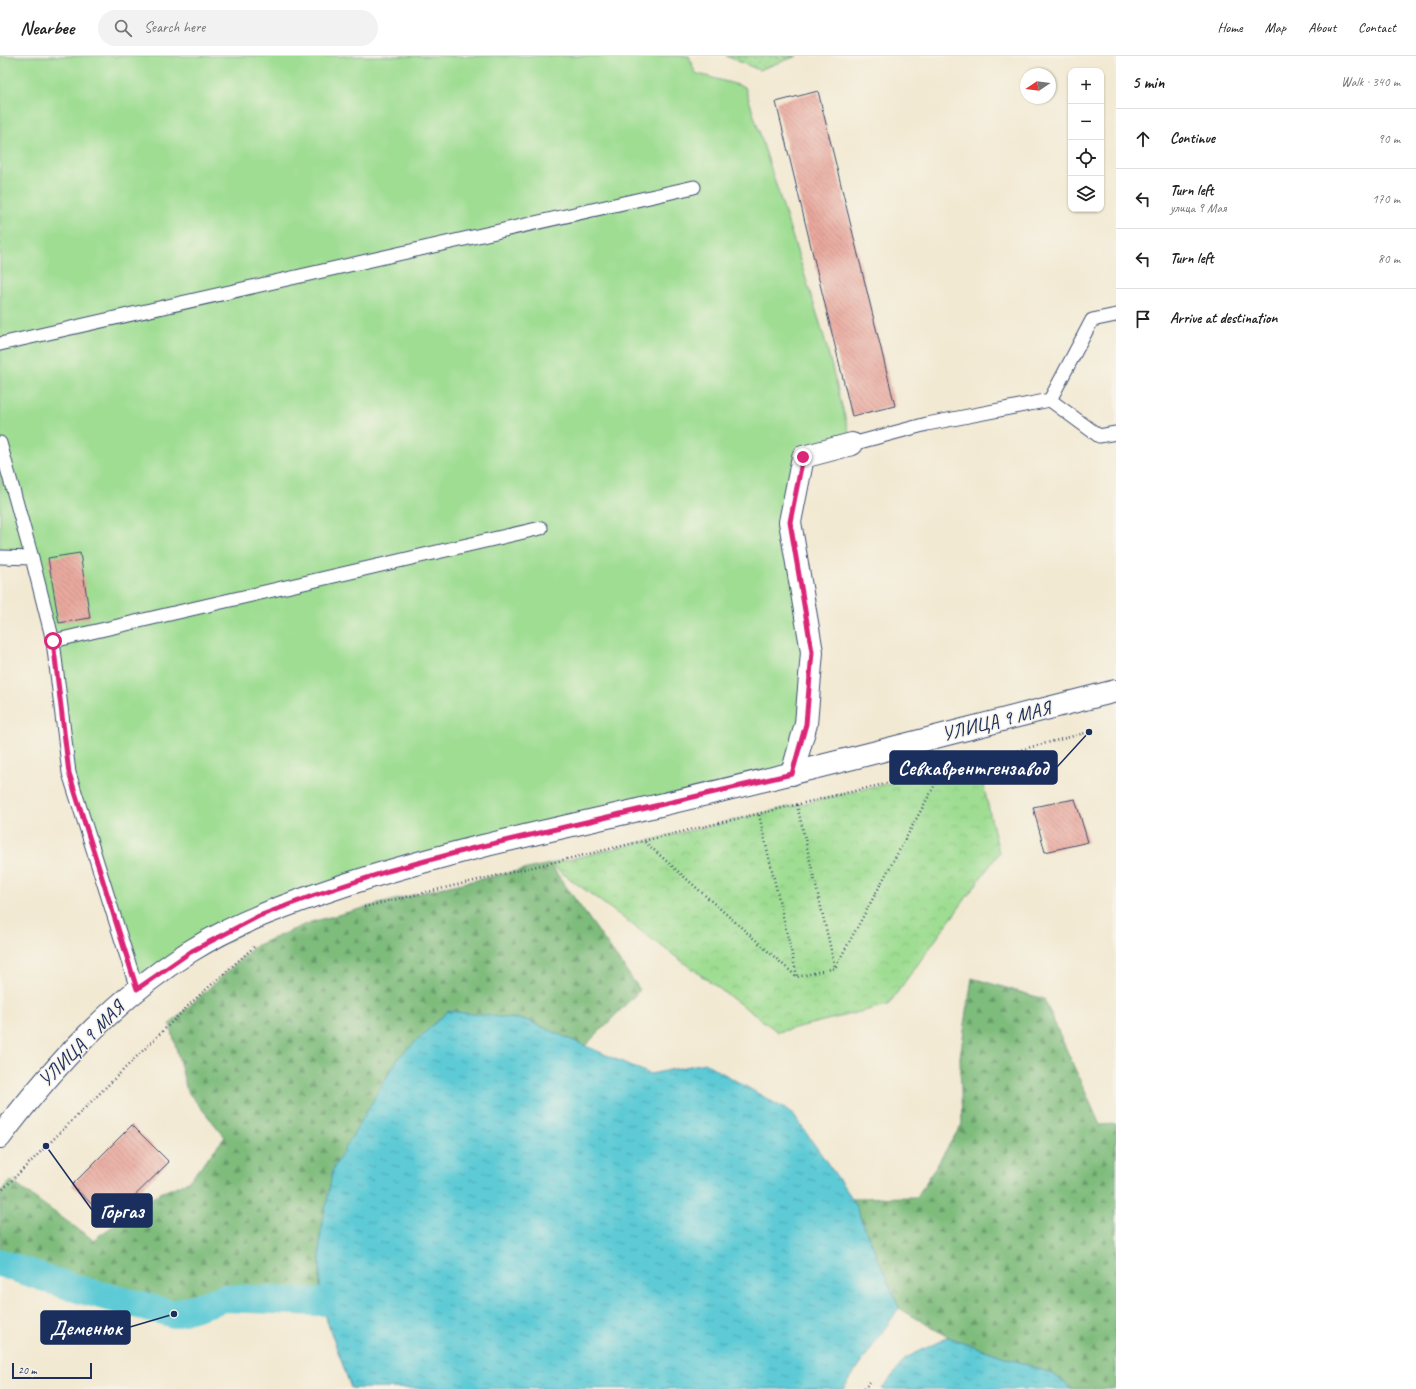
<!DOCTYPE html>
<html lang="en">
<head>
<meta charset="utf-8">
<style>
  :root { --surface:#fff; --page:#f2f2f2; --text:#222; --muted:#767676; --line:#e0e0e0 }
  body { margin:0; font-family:Caveat,sans-serif; background:var(--page); color:var(--text) }
  .controls { position:absolute; right:12px; top:12px; display:grid; overflow:hidden; border-radius:8px; box-shadow:0 1px 3px #0004 }
  .controls button { width:36px; height:36px; display:grid; place-items:center; padding:0; border:0; border-bottom:1px solid var(--line); background:var(--surface); color:var(--text); font:20px sans-serif }
  .compass { position:absolute; left:1020px; top:12px; width:36px; height:36px; border-radius:50%; background:var(--surface); box-shadow:0 1px 3px #0004; rotate:257deg }
  .scale { position:absolute; left:12px; bottom:10px; width:80px; box-sizing:border-box; padding-left:4px; border:2px solid #1b2f5e; border-top:0; font-size:11px; line-height:14px; white-space:nowrap; color:#1b2f5e; -webkit-text-stroke:3px #f7f3e8; paint-order:stroke }
  .stop { position:absolute; width:12px; height:12px; margin:-9px; border:3px solid #db2777; border-radius:50%; background:#fff }
  .stop.end { background:#db2777; border-color:#fff; box-shadow:0 1px 4px #0008 }
  .list { margin:0; padding:0; list-style:none }
  h2 { display:flex; justify-content:space-between; align-items:center; height:52px; margin:0; padding:0 16px; font-size:17px }
  h2 small { font-size:13px; font-weight:400; color:var(--muted) }
  .list li { display:grid; grid-template-columns:26px 1fr auto; gap:12px; align-items:center; box-sizing:border-box; height:60px; padding:0 16px; border-top:1px solid var(--line) }
  .list b { display:block; font-size:15px; white-space:nowrap }
  .list p { margin:0; font-size:13px; white-space:nowrap; color:var(--muted) }
  .list em { font-size:13px; font-style:normal; color:var(--muted) }
  .icon { flex:none; width:22px; height:22px; fill:none; stroke:currentColor; stroke-width:2; stroke-linecap:round; stroke-linejoin:round }
  .map { position:relative; flex:none; width:1116px; height:1333px; overflow:hidden }
  header { display:flex; align-items:center; gap:24px; box-sizing:border-box; height:56px; padding:0 20px; background:var(--surface); border-bottom:1px solid var(--line) }
  header strong { font-size:19px }
  nav { display:flex; gap:22px; margin-inline-start:auto; font-size:14px }
  .search { width:280px; height:36px; background:var(--page); display:flex; align-items:center; gap:10px; box-sizing:border-box; padding:0 14px; border-radius:22px; color:var(--muted); font-size:15px }
  main { display:flex }
  aside { flex:1; background:var(--surface) }
  .map>svg:first-child { display:block }
  .grass { fill:url(#grass-dots); stroke:#5c8678 }
  .forest { fill:url(#forest-firs); stroke:#4c766d }
  .park { fill:url(#park-crowns); stroke:#5c8678 }
  .garden { fill:#9edd92; stroke:#5c8678 }
  .water { fill:url(#water-ripples); stroke:#3c7c9a }
  .lines { fill:none; stroke-linecap:round; stroke-linejoin:round }
  .canal { stroke:#5dcad5; stroke-width:28 }
  .building { fill:url(#building-back-hatch) }
  .lane-casing { stroke:#3b4b6f; stroke-width:15 }
  .street-casing { stroke:#3b4b6f; stroke-width:24 }
  .secondary-casing { stroke:#3b4b6f; stroke-width:24 }
  .path { stroke:#3b4b6f; stroke-width:2.5; stroke-dasharray:1 3; stroke-linecap:butt }
  .lane { stroke:#fff; stroke-width:13 }
  .street { stroke:#fff; stroke-width:22 }
  .secondary { stroke:#fff; stroke-width:22 }
  .route { stroke:#db2777; stroke-width:5 }
  .labels { text-anchor:middle; dominant-baseline:central; stroke-width:3; stroke-linejoin:round; paint-order:stroke }
  .street-label { font-size:20px; fill:#1b2f5e; stroke:#f7f3e8 }
  .leader { fill:none; stroke:#1b2f5e; stroke-width:1.5 }
  .callout-dot { fill:#1b2f5e; stroke:#f7f3e8; stroke-width:1.5 }
  .callout { fill:#1b2f5e; stroke:#1b2f5e; stroke-width:1.5 }
  .callout-label { font-size:21px; text-anchor:middle; font-weight:bold; fill:#fff }
</style>
</head>
<body>
<header>
<strong>Nearbee</strong>
<div class="search"><svg class="icon" aria-label="search" viewBox="0 0 24 24"><circle cx="10" cy="10" r="6"/><path d="M15 15l6 6"/></svg>Search here</div>
<nav><a>Home</a><a>Map</a><a>About</a><a>Contact</a></nav>
</header>
<main>
<div class="map">
<svg width="1116" height="1333" viewBox="0 0 1116 1333">
  <defs>
    <pattern id="grass-dots" width="8" height="8" patternUnits="userSpaceOnUse"><rect width="8" height="8" fill="#9edd92"/><path d="M2 2h.1M6 6h.1" fill="none" stroke="#88be80" stroke-width="1.8" stroke-linecap="round"/></pattern>
    <pattern id="forest-firs" width="22" height="20" patternUnits="userSpaceOnUse"><rect width="22" height="20" fill="#7ebc7c"/><path d="M5 1l3.5 6h-7zM16 11l3.5 6h-7z" fill="#669969"/></pattern>
    <pattern id="park-crowns" width="20" height="18" patternUnits="userSpaceOnUse"><rect width="20" height="18" fill="#9edd92"/><path d="M2 6a3 3 0 1 1 6 0M12 15a3 3 0 1 1 6 0" fill="none" stroke="#88be80"/></pattern>
    <pattern id="water-ripples" width="26" height="14" patternUnits="userSpaceOnUse"><rect width="26" height="14" fill="#5dcad5"/><path d="M2 4q2-2 4 0t4 0M15 11q2-2 4 0t4 0" fill="none" stroke="#4ca4b0"/></pattern>
    <pattern id="building-back-hatch" width="6" height="6" patternUnits="userSpaceOnUse"><rect width="6" height="6" fill="#e9a89d"/><path d="M-1 5l2 2M0 0l6 6M5-1l2 2" fill="none" stroke="#bc8983"/></pattern>
  </defs>
  <rect width="100%" height="100%" fill="#f7f3e8"/>
  <filter id="ink" filterUnits="userSpaceOnUse"><feTurbulence type="fractalNoise" baseFrequency=".025" numOctaves="2"/><feDisplacementMap in="SourceGraphic" scale="8" xChannelSelector="R" yChannelSelector="G"/><feConvolveMatrix kernelMatrix="1 2 1 2 8 2 1 2 1" color-interpolation-filters="sRGB"/></filter>
  <filter id="wash" filterUnits="userSpaceOnUse"><feTurbulence type="fractalNoise" baseFrequency=".012" numOctaves="4" result="noise"/><feDisplacementMap in="SourceGraphic" scale="16" xChannelSelector="R" yChannelSelector="G"/><feGaussianBlur stdDeviation="0.9" result="paint"/><feColorMatrix in="noise" values="0 0 0 0 0 0 0 0 0 0 0 0 0 0 0 0 0 1.4 0 .05"/><feComposite in="paint" operator="in"/></filter>
  <g filter="url(#wash)">
    <rect width="100%" height="100%" fill="#f2e9d2"/>
    <polygon class="grass" points="726,0 797,0 759,14"/>
    <g class="forest">
      <polygon points="550,808 640,934 585,990 526,964 320,1181 320,1246 225,1242 174,1258 66,1228 0,1208 0,1136 11,1125 93,1184 158,1138 188,1126 225,1081 187,1035 170,968 255,890 311,866 440,832"/>
      <polygon points="972,922 1044,943 1100,1069 1116,1068 1116,1333 1072,1333 1053,1318 948,1281 899,1252 852,1142 917,1141 962,1068 960,1001"/>
    </g>
    <polygon class="park" points="978,706 999,797 888,949 778,976 550,808"/>
    <polygon class="garden" points="0,0 689,0 695,17 745,31 823,277 852,388 803,401 790,465 812,596 792,718 312,840 137,933 69,717 53,585 32,502 0,501"/>
    <g class="water">
      <polygon points="448,955 526,964 650,1018 705,1007 792,1057 852,1142 899,1252 843,1333 351,1332 320,1246 320,1181 333,1113 398,1002"/>
      <polygon points="948,1281 1053,1318 1072,1333 882,1333 906,1302"/>
    </g>
    <g class="lines">
      <polyline class="canal" points="0,1207 81,1234 174,1258 225,1242 320,1246"/>
    </g>
    <g id="blocks">
      <g class="building">
        <polygon points="818,35 895,350 852,360 776,46"/>
        <polygon points="80,497 90,562 59,567 48,502"/>
        <polygon points="1075,743 1088,786 1045,796 1033,751"/>
        <polygon points="132,1069 169,1106 109,1165 72,1129"/>
      </g>
    </g>
  </g>
  <g filter="url(#ink)">
    <use href="#blocks" fill-opacity="0" stroke="#3b4b6f" stroke-width="1"/>
    <g class="lines">
      <defs>
        <g id="lane">
          <polyline points="0,288 694,131"/>
          <polyline points="1050,344 1099,380 1116,377"/>
          <polyline points="0,387 32,502"/>
          <polyline points="852,388 927,368 1050,344 1092,264 1116,259"/>
          <polyline points="0,501 32,502 53,585 69,717 137,933"/>
          <polyline points="53,585 541,472"/>
        </g>
        <polyline id="street" points="792,718 806,668 812,596 790,466 803,401 852,388"/>
        <path id="secondary" d="M0,1081C54,1010 114,944 189,896C238,865 294,846 348,828C450,795 555,773 660,749C813,714 964,673 1116,635"/>
      </defs>
      <use href="#lane" class="lane-casing"/>
      <use href="#street" class="street-casing"/>
      <use href="#secondary" class="secondary-casing"/>
      <g class="path">
        <polyline points="797,749 835,911"/>
        <polyline points="759,759 797,920"/>
        <polyline points="645,786 797,921 835,912 943,714"/>
        <polyline points="364,851 943,714 1089,676"/>
        <polyline points="0,1136 192,946 254,891"/>
        <polyline points="864,1333 870,1326"/>
      </g>
      <use href="#lane" class="lane"/>
      <use href="#street" class="street"/>
      <use href="#secondary" class="secondary"/>
    </g>
  </g>
  <g class="lines" filter="url(#ink)">
    <polyline class="route" points="53,585 69,717 137,933 192,895 259,860 312,840 388,815 470,793 792,718 806,668 812,596 790,466 803,401"/>
  </g>
  <g class="labels">
    <g class="street-label">
      <text transform="translate(996 665) rotate(-14)">УЛИЦА 9 МАЯ</text>
      <text transform="translate(81 988) rotate(-45)">УЛИЦА 9 МАЯ</text>
    </g>
  </g>
  <path class="leader" d="M1089 676L1057 711M46 1090L92 1154M174 1258L130 1271"/>
  <g class="callout-dot">
    <circle cx="1089" cy="676" r="4"/>
    <circle cx="46" cy="1090" r="4"/>
    <circle cx="174" cy="1258" r="4"/>
  </g>
  <g class="callout">
    <rect x="890" y="695" width="167" height="33" rx="4"/>
    <rect x="92" y="1138" width="60" height="33" rx="4"/>
    <rect x="41" y="1255" width="89" height="33" rx="4"/>
  </g>
  <g class="callout-label">
    <text x="973" y="719">Севкаврентгензавод</text>
    <text x="122" y="1162">Горгаз</text>
    <text x="86" y="1279">Деменюк</text>
  </g>
</svg>
<div class="controls">
<button>+</button>
<button>−</button>
<button><svg class="icon" aria-label="locate" viewBox="0 0 24 24"><circle cx="12" cy="12" r="6"/><path d="M12 2v4M12 18v4M2 12h4M18 12h4"/></svg></button>
<button><svg class="icon" aria-label="layers" viewBox="0 0 24 24"><path d="M12 4l9 5-9 5-9-5zM3 14l9 5 9-5"/></svg></button>
</div>
<svg class="compass" viewBox="-18 -18 36 36"><path d="M0-13l5 13h-10z" fill="#e53935"/><path d="M0 13l5-13h-10z" fill="#767676"/></svg>
<div class="scale">20 m</div>
<div class="stop" style="left:53px;top:585px"></div>
<div class="stop end" style="left:803px;top:401px"></div>
</div>
<aside>
<h2>5 min<small>Walk · 340 m</small></h2>
<ul class="list">
<li><svg class="icon" aria-label="ahead" viewBox="0 0 24 24"><path d="M12 20V5M6 11l6-6 6 6"/></svg><div><b>Continue</b></div><em>90 m</em></li>
<li><svg class="icon" aria-label="left" viewBox="0 0 24 24"><path d="M17 20v-9H6M10 6l-5 5 5 5"/></svg><div><b>Turn left</b><p>улица 9 Мая</p></div><em>170 m</em></li>
<li><svg class="icon" aria-label="left" viewBox="0 0 24 24"><path d="M17 20v-9H6M10 6l-5 5 5 5"/></svg><div><b>Turn left</b></div><em>80 m</em></li>
<li><svg class="icon" aria-label="arrive" viewBox="0 0 24 24"><path d="M6 21V4h12l-3 4 3 4H6"/></svg><div><b>Arrive at destination</b></div></li>
</ul>
</aside>
</main>
</body>
</html>
